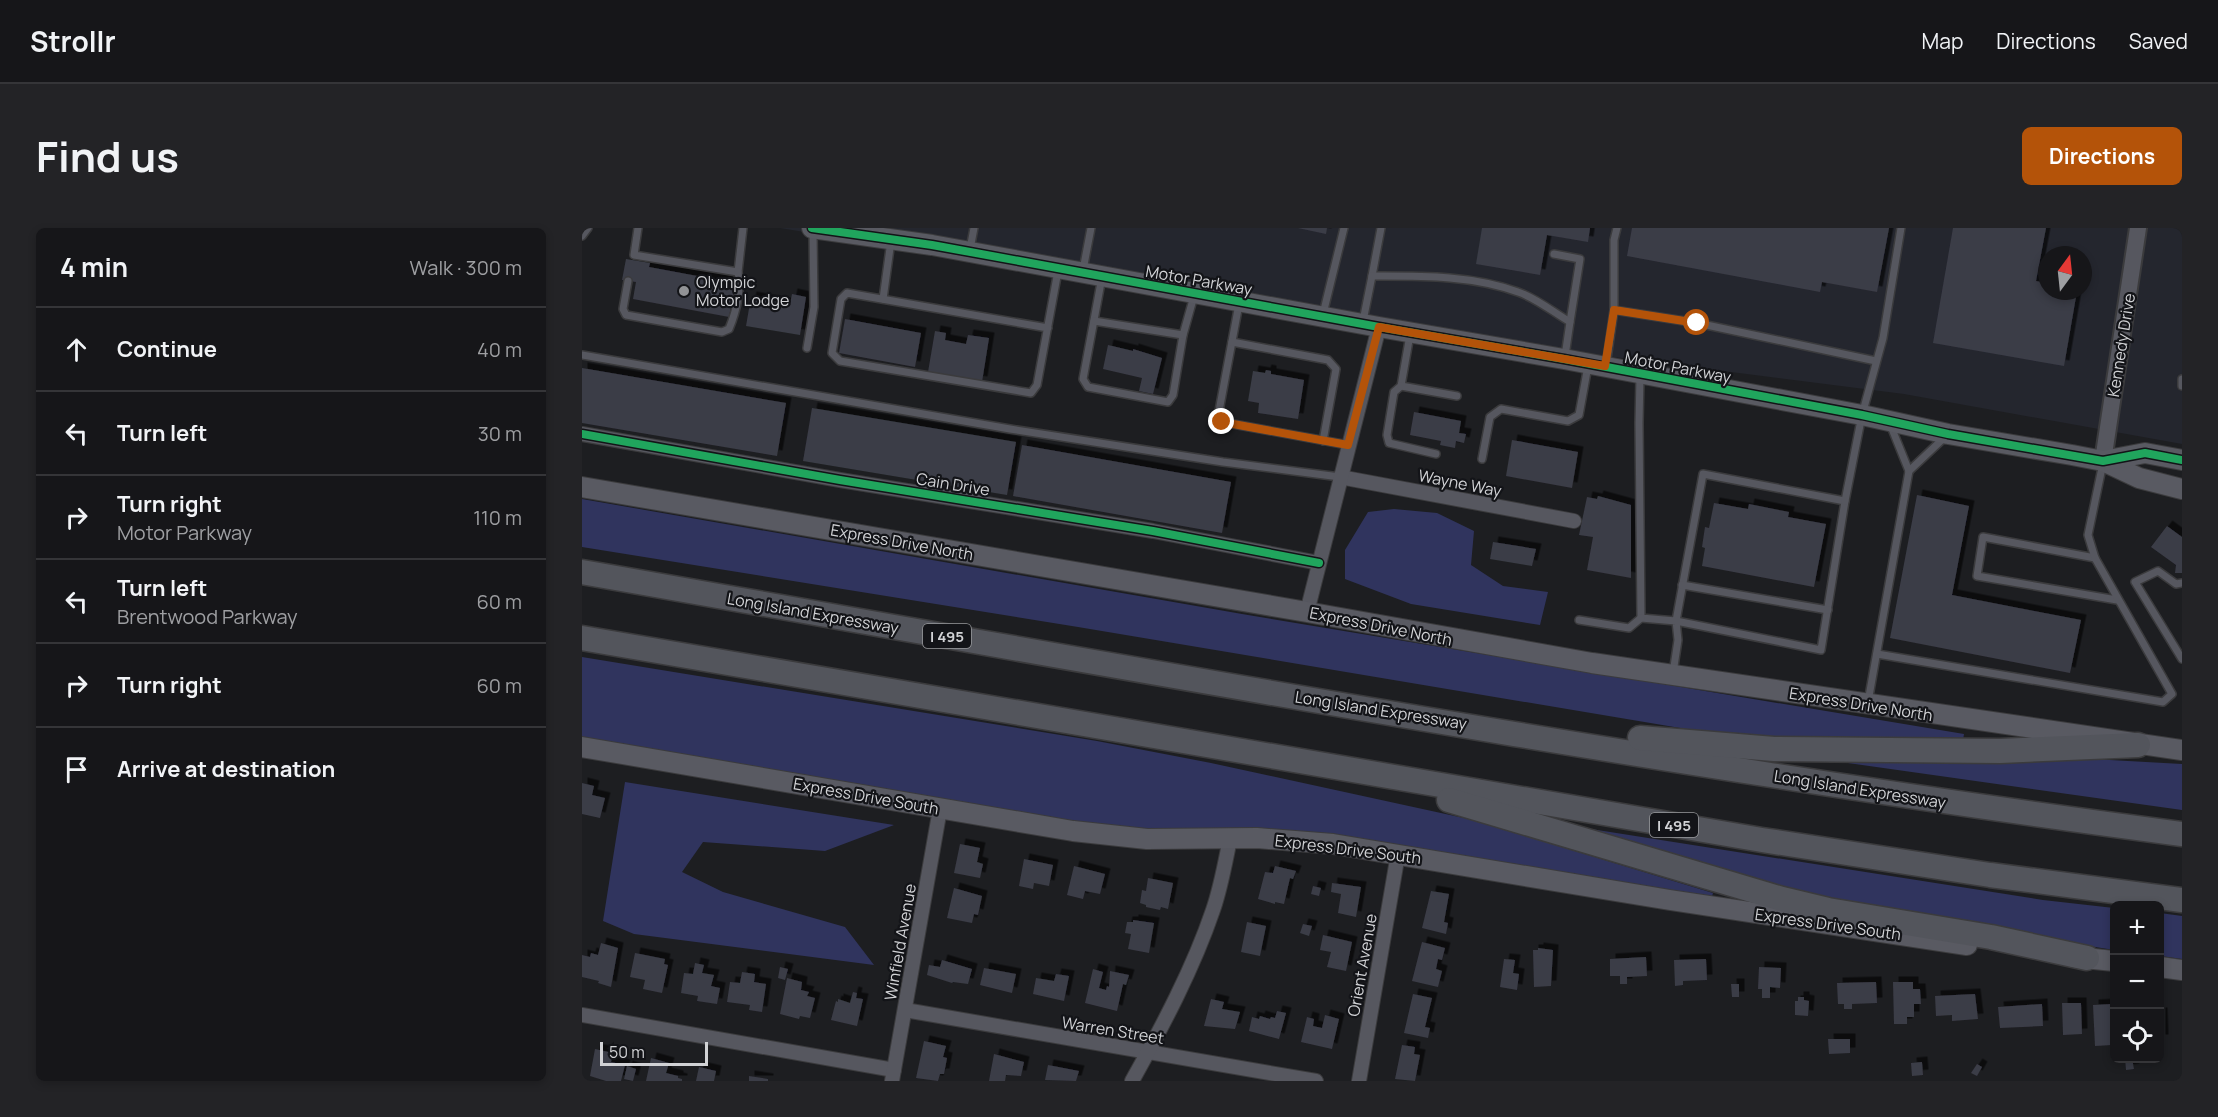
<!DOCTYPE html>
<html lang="en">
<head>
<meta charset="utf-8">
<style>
  :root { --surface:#161619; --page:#232326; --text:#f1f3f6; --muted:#9e9fa2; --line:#353538; --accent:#b45309 }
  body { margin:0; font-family:Manrope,sans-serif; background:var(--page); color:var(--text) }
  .controls { position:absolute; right:18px; bottom:18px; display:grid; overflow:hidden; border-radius:9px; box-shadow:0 3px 9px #0003 }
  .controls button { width:54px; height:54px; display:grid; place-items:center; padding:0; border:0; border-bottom:2px solid var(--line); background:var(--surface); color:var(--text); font:30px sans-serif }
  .compass { position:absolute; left:1456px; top:18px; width:54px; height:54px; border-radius:50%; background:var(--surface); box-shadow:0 3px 9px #0003; rotate:15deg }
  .scale { position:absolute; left:18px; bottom:15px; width:108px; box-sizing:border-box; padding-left:6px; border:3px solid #d1d2d5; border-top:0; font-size:16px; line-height:21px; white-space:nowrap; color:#d1d2d5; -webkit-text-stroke:4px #131418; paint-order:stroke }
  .stop { position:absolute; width:18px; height:18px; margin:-14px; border:4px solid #b45309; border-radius:50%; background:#fff }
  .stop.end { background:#b45309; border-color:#fff; box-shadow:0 2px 6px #0008 }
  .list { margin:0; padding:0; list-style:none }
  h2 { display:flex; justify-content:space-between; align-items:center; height:78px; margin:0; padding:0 24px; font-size:26px }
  h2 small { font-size:20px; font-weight:400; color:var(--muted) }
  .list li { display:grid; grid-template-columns:39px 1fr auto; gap:18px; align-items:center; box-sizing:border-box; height:84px; padding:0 24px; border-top:2px solid var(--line) }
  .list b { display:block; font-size:22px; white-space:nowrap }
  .list p { margin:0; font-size:20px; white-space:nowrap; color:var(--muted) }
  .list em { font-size:20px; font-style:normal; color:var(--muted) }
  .icon { flex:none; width:33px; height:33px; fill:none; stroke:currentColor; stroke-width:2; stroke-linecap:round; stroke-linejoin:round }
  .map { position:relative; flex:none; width:1600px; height:853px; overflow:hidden; border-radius:9px }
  header { display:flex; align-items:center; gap:36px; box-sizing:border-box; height:84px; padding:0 30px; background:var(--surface); border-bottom:2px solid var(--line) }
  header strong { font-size:28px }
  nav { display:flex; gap:33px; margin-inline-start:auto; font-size:21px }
  .intro { display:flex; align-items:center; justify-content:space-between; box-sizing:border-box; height:144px; padding:0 36px }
  h1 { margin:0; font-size:42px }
  .button { padding:15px 27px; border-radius:9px; background:var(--accent); color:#fff; font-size:21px; font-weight:700 }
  main { display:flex; gap:36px; padding:0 36px }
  aside { flex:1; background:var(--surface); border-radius:9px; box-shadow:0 3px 9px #0003 }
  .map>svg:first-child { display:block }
  .built { fill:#24262e; fill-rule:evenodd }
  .green { fill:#30345e }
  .building { fill:#3b3c47; filter:url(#shadow) }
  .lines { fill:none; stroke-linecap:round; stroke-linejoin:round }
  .service-casing { stroke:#3b3b3d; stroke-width:10 }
  .minor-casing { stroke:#3b3b3d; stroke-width:16 }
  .tertiary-casing { stroke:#3b3b3d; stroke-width:20 }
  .secondary-casing { stroke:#3b3b3d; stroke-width:22 }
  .motorway-casing { stroke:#3b3b3d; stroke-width:27 }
  .service { stroke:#56575f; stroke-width:7 }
  .minor { stroke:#56575f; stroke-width:14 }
  .tertiary { stroke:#56575f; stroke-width:16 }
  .secondary { stroke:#595a62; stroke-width:20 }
  .motorway { stroke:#53555c; stroke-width:24 }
  .cycleway-casing { stroke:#131418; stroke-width:11 }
  .cycleway { stroke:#20a55d; stroke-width:8 }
  .route { stroke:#b45309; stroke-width:8 }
  .poi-dot { fill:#929396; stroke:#131418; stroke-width:2 }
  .labels { text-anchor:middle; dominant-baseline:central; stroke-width:4.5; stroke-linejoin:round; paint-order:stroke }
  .shield { fill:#131418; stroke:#98999c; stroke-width:1.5 }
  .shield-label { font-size:15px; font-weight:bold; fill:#d1d2d5 }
  .street-label { font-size:16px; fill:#d1d2d5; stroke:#131418 }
  .poi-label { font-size:16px; fill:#d1d2d5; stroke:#131418; text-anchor:start }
</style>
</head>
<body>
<header>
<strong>Strollr</strong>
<nav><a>Map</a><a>Directions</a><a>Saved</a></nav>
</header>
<div class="intro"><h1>Find us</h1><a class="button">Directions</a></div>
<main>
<aside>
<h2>4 min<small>Walk · 300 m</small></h2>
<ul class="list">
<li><svg class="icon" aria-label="ahead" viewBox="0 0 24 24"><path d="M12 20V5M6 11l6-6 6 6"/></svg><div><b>Continue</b></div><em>40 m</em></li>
<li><svg class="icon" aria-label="left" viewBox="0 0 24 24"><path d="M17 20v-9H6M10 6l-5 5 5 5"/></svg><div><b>Turn left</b></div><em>30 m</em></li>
<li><svg class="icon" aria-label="right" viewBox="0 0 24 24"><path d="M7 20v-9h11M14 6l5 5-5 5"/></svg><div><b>Turn right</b><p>Motor Parkway</p></div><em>110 m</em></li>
<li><svg class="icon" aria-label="left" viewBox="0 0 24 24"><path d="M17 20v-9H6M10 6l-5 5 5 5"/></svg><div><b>Turn left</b><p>Brentwood Parkway</p></div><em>60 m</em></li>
<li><svg class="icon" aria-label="right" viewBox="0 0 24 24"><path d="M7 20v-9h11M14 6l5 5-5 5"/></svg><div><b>Turn right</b></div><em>60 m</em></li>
<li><svg class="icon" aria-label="arrive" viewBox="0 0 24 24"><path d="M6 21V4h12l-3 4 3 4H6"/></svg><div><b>Arrive at destination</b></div></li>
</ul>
</aside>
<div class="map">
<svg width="1600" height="853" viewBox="0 0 1600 853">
  <defs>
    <filter id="shadow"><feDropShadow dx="5.5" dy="-5.5" stdDeviation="0" flood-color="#0009"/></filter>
  </defs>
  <rect width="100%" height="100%" fill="#1d1e21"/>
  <path class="built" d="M198,0H1600V216L1322,166L797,99ZM1465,27H1501V63H1465Z"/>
  <g class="green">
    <polygon points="0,271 660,386 1382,506 1381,512 1185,509 1116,503 496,399 0,319"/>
    <polygon points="812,281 855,285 892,303 889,337 921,358 966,364 958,397 829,376 763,351 763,322 786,284"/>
    <polygon points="0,429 515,513 629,535 891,592 1131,665 1129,672 737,607 578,606 518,600 0,511"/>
    <polygon points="1209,527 1510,531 1600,536 1600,582"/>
    <polygon points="43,554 312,597 243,623 121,614 100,644 141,664 263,699 292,737 52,706 21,693"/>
    <polygon points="1009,601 1461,672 1532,680 1532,722 1245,676 1024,612"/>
    <polygon points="1578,685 1600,688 1600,731 1578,728"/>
  </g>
  <g class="building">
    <polygon points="716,0 745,0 744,6"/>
    <polygon points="900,0 1008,0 1006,14 965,7 958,47 894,36"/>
    <polygon points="1050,0 1307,0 1295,64 1240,54 1238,64 1045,28"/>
    <polygon points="1371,0 1464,0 1454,53 1465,55 1465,63 1495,63 1482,138 1351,115"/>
    <polygon points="44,31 68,35 67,39 153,55 147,89 51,71 54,54 40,52"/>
    <polygon points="210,66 224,69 218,107 164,98 169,69 208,76"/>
    <polygon points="263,91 339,105 333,139 257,125"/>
    <polygon points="353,103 364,105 363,112 384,116 386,107 407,110 400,154 346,144"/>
    <polygon points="526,117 551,123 551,121 580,130 571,166 557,163 560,150 521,141"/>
    <polygon points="0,140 204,175 195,228 0,195"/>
    <polygon points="684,142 689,143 689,146 722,152 716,191 676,185 677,175 666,173 671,143 683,145"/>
    <polygon points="230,180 434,214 425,267 221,233"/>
    <polygon points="832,184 879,193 877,205 884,206 882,215 874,213 873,220 858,217 859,213 828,207"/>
    <polygon points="930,212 996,224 990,260 924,248"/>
    <polygon points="440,217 649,254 640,305 431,268"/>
    <polygon points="1335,267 1387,278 1370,367 1499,392 1488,445 1308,410"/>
    <polygon points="1016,268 1049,277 1049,350 1005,342 1011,309 997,307 1005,269 1015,271"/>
    <polygon points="1132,275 1166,281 1167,276 1207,284 1206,289 1244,296 1232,359 1120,338 1123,320 1120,319 1123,299 1127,300"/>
    <polygon points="1585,298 1600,309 1600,345 1593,345 1594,337 1569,319"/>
    <polygon points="911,314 954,321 950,338 908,331"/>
    <polygon points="0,555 12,558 10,567 23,570 18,590 0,586"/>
    <polygon points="378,616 398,620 395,634 401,636 398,650 372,645"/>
    <polygon points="442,631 471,637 467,658 452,655 451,661 437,658"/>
    <polygon points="492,638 523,646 518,666 503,663 501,671 485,667"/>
    <polygon points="693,638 714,643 711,651 708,650 702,676 693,674 693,676 676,671 683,644 691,645"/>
    <polygon points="566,650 591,655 586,681 579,679 578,682 564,679 564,677 558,675 560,662 564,663"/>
    <polygon points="750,655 779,659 774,689 756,685 759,666 749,664"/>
    <polygon points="731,658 739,660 737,668 729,666"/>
    <polygon points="372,660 400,668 396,687 392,686 390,695 365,690"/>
    <polygon points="849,663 867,666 862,694 866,695 864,706 840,700"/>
    <polygon points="551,692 572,695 567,725 546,721 549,706 543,705 545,694 551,694"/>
    <polygon points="665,694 684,698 678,728 659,724"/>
    <polygon points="721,696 730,698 727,708 718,705"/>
    <polygon points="741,707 770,714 764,743 745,739 749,724 738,722"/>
    <polygon points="840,714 863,720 860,732 856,731 854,741 860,743 856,759 830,753"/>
    <polygon points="19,715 36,720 29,759 16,755 17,753 0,749 0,727 8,729 9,725 16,727"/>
    <polygon points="956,720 971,722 969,758 952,759 951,722 956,722"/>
    <polygon points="53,725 83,731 82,736 86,737 80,765 61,761 63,752 48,749"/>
    <polygon points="1064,729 1065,748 1045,749 1045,756 1038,756 1038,748 1028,748 1028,731"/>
    <polygon points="922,731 933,732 931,745 937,746 935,762 918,759"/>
    <polygon points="1124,731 1125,752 1101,753 1101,757 1093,758 1092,732"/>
    <polygon points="360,732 390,741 386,756 371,754 370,755 345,747 347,737 358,739"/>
    <polygon points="113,735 122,737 120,745 132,747 129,758 138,760 135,776 115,773 116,768 99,765 102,745 111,746"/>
    <polygon points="198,739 206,741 203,752 196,750"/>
    <polygon points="1177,739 1199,740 1198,760 1188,759 1188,770 1180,770 1180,761 1176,761"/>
    <polygon points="402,740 434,746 430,765 398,757"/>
    <polygon points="511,741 521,744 517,760 524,762 525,758 527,759 528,743 547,747 544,757 541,756 535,783 503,775"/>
    <polygon points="160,744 173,746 172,754 184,756 180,784 167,782 168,777 145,774 148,754 158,755"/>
    <polygon points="474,746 487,748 482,773 451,766 454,750 472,753"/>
    <polygon points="205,750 220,754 219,762 227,764 225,768 233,770 228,790 218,788 217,791 198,786"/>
    <polygon points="1294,754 1295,775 1270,776 1270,781 1262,781 1262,776 1256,776 1255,755"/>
    <polygon points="1311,754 1331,754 1331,761 1338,761 1339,776 1332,776 1332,789 1325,789 1325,796 1312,796"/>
    <polygon points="1149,756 1157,756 1157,769 1150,769"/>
    <polygon points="271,764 275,765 274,770 281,771 275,798 249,792 254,773 256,774 256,771 268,775"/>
    <polygon points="831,766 850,770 843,799 848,800 846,810 822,805"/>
    <polygon points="1393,766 1396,791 1370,793 1370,787 1354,788 1353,768"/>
    <polygon points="1216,769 1222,769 1222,772 1227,773 1226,788 1213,787 1213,773 1216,773"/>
    <polygon points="629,771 642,774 640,781 658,784 653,801 622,798"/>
    <polygon points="1480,775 1499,775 1500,806 1481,807"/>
    <polygon points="1460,776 1461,798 1418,800 1416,779"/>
    <polygon points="1530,776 1530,817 1513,818 1511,777"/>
    <polygon points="695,783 704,785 697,811 667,803 670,789 677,791 678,788 688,791 689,789 693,790"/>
    <polygon points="1578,785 1580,785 1581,812 1578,812"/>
    <polygon points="743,787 757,791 750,821 719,814 725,789 732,791 731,798 740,800"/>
    <polygon points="1246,811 1268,811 1268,825 1247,826"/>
    <polygon points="342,813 364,818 361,829 365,830 362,846 358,846 356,853 334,850"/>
    <polygon points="820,817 833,819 832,826 838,827 833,853 813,851"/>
    <polygon points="13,821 31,825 29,834 43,837 39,853 24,853 8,848"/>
    <polygon points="412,826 442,834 439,848 424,847 423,853 407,853"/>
    <polygon points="69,830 87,835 84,845 96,848 96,850 100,851 100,853 64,853"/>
    <polygon points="1543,830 1550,830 1552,841 1544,842"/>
    <polygon points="1340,834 1341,847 1330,848 1329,835"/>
    <polygon points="1395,836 1400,839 1395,848 1389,845"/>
    <polygon points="466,837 497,843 494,853 463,852"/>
    <polygon points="45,838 54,841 51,853 42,851"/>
    <polygon points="117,839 134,843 132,853 114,853"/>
    <polygon points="167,848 186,851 186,853 167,853"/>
  </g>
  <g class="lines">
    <defs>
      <g id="service">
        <polyline points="56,0 52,27 156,44 161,0"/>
        <polyline points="0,8 6,0"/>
        <polyline points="388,21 392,0"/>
        <polyline points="972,26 998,31 988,94"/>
        <polyline points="501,42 509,0"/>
        <polyline points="790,48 799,0"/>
        <polyline points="520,49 501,151 506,159 586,174 591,167 601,107 612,68"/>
        <path d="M46,53L41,81L44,87L140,104L147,101C154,84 159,62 156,44"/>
        <polyline points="301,71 309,13"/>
        <polyline points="657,76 637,183 640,194 766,217"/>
        <polyline points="1032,82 1115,95 1294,133"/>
        <polyline points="741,86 762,0"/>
        <polyline points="512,93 601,107"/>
        <path d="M781,93L790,48C838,48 890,47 936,64C954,70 971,84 988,94L983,128"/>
        <polyline points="466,100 265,65 259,71 250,125 258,133 449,165 455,157 476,43"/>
        <polyline points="828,107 819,158 812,164 805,207 807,215 854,226"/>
        <polyline points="650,114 746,132 754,141 741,213"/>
        <polyline points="225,120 232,79 231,3"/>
        <polyline points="0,127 428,201 641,234 758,249"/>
        <polyline points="1024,138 1032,82 1032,12 1035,0"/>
        <polyline points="1058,149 1057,195 1059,390 1094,393 1239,422 1263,273 1121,246 1094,393 1096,412 1091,445"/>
        <polyline points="1600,151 1600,158"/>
        <polyline points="819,158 875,168"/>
        <polyline points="900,231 908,189 919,181 986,193 997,187 1006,138"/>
        <polyline points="1327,243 1364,208"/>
        <polyline points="1263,273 1280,187 1301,110 1319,0"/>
        <polyline points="1513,330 1401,309 1395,348 1535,372"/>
        <polyline points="1600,355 1594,356 1576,343 1553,354 1600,431"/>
        <polyline points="1100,357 1246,382"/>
        <polyline points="997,392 1047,400 1059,390"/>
        <polyline points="1295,426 1581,474 1590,466 1513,330 1506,307 1521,235"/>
        <polyline points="1286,474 1327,243 1308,196"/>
      </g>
      <g id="minor">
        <polyline points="0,206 258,252 571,303 737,335"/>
        <polyline points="758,249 992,293"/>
        <polyline points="725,384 797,99"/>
        <polyline points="323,782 734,853"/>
        <polyline points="0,787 312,842"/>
        <polyline points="310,853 358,581"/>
        <path d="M550,853C580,799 611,741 631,682C639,659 643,635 648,611"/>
        <polyline points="777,853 816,626"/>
      </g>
      <polyline id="tertiary" points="1521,233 1556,0"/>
      <g id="secondary">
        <polyline points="230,0 350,17 797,99 982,131 1280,187 1366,206 1490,227 1521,233 1557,250 1600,261"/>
        <polyline points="1521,233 1563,225 1600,232"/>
        <polyline points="0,259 725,384 1010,435 1600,522"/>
        <polyline points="0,519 491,603 565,611 675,610 751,616 1088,672 1385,717"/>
        <polyline points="1492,729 1532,733"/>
        <polyline points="1578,739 1600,742"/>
      </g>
      <g id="motorway">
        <path d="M0,344C532,437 1064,536 1600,606"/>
        <polyline points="0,410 1180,612 1408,647 1600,672"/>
        <polyline points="1058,510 1192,521 1418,523 1556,517"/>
        <polyline points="867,572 1200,671 1246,682 1409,709 1505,730"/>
      </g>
    </defs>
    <use href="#service" class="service-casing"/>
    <use href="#minor" class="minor-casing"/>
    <use href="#tertiary" class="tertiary-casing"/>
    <use href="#secondary" class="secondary-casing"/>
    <use href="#motorway" class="motorway-casing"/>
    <use href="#service" class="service"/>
    <use href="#minor" class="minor"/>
    <use href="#tertiary" class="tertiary"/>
    <use href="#secondary" class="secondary"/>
    <use href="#motorway" class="motorway"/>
    <defs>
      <g id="cycleway">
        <polyline points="230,0 350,17 797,99 982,131 1280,187 1366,206 1521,233 1563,225 1600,232"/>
        <polyline points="0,206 258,252 571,303 737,335"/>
      </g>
    </defs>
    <use href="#cycleway" class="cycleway-casing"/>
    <use href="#cycleway" class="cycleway"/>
  </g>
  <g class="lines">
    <polyline class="route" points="640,194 766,217 797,99 1023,138 1032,82 1115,95"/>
  </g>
  <circle class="poi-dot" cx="102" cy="63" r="6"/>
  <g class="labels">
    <g class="shield">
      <rect x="341" y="396" width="48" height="24" rx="4.5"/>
      <rect x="1068" y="585" width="48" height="24" rx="4.5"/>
    </g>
    <g class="shield-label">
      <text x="365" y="408">I 495</text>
      <text x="1092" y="597">I 495</text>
    </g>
    <g class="street-label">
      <text transform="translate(617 52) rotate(10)">Motor Parkway</text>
      <text transform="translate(1539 117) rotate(-81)">Kennedy Drive</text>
      <text transform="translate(1096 139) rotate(11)">Motor Parkway</text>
      <text transform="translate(878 255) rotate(11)">Wayne Way</text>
      <text transform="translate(371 256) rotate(9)">Cain Drive</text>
      <text transform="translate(320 314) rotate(10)">Express Drive North</text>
      <text transform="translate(231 385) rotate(10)">Long Island Expressway</text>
      <text transform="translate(799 398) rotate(11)">Express Drive North</text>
      <text transform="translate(1279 476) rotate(9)">Express Drive North</text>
      <text transform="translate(799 482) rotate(9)">Long Island Expressway</text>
      <text transform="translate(1278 561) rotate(9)">Long Island Expressway</text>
      <text transform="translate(284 568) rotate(10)">Express Drive South</text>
      <text transform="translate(766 621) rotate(7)">Express Drive South</text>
      <text transform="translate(1246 696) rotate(8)">Express Drive South</text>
      <text transform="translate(318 714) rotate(-80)">Winfield Avenue</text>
      <text transform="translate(780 737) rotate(-80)">Orient Avenue</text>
      <text transform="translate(531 802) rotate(9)">Warren Street</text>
    </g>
    <g class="poi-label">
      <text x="114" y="54">Olympic<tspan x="114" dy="18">Motor Lodge</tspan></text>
    </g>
  </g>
</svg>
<div class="controls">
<button>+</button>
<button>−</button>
<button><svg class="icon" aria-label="locate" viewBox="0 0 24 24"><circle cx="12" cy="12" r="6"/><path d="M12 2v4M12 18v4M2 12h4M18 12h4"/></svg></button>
</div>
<svg class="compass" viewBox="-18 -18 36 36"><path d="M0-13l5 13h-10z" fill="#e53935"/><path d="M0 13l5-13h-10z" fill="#9e9fa2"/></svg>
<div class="scale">50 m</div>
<div class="stop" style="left:1115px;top:95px"></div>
<div class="stop end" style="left:640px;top:194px"></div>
</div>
</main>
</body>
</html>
